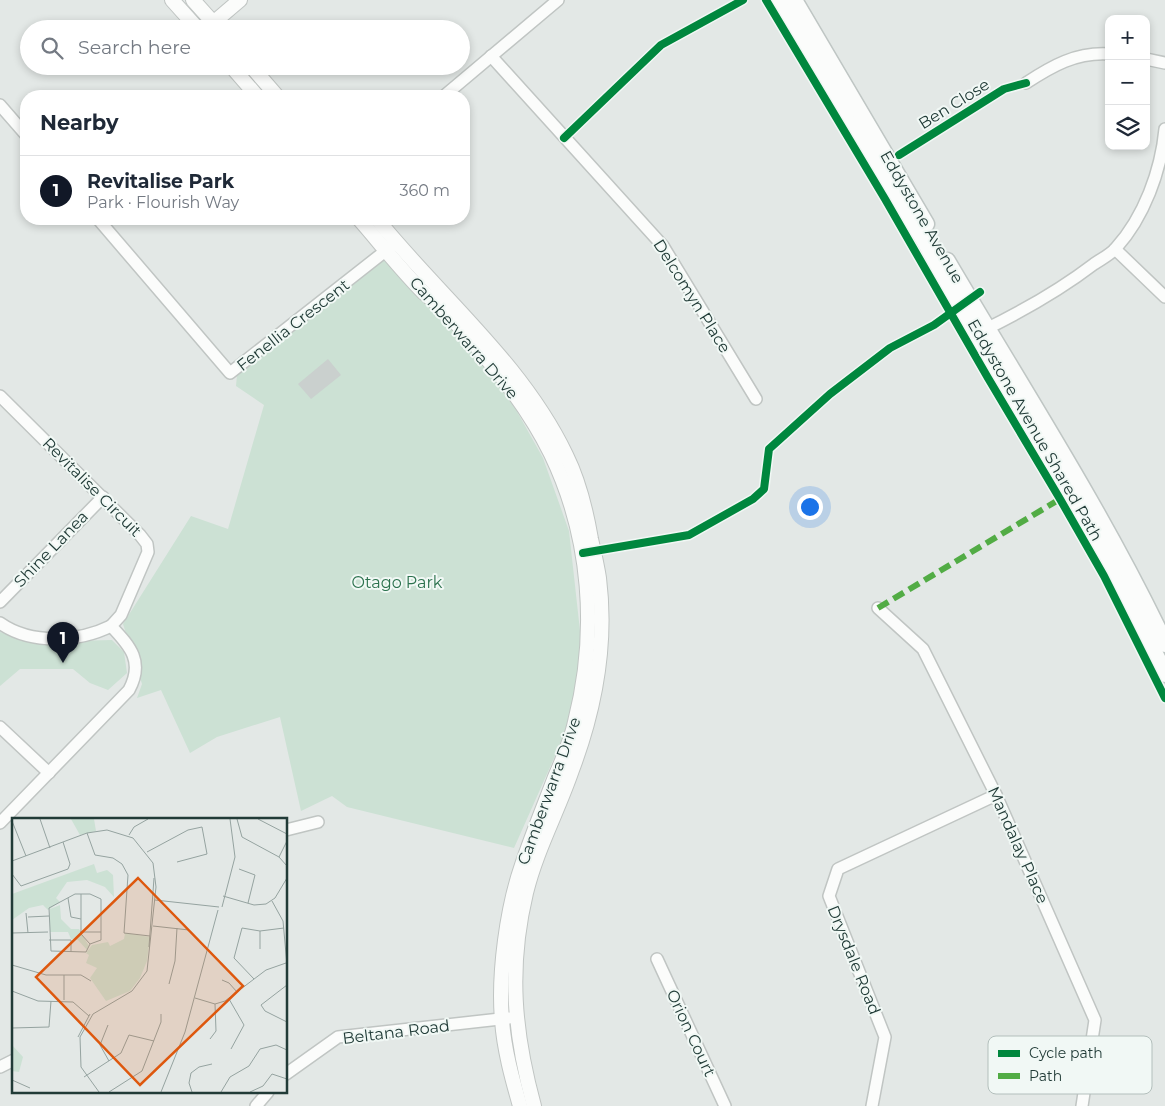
<!DOCTYPE html>
<html lang="en">
<head>
<meta charset="utf-8">
<style>
  :root { --surface:#fff; --page:#f2f2f3; --text:#1f2937; --muted:#747a83; --line:#e0e1e3; --accent:#111827 }
  body { margin:0; font-family:Montserrat,sans-serif; background:var(--page); color:var(--text) }
  .controls { position:absolute; right:15px; top:15px; display:grid; overflow:hidden; border-radius:10px; box-shadow:0 2px 8px #0003 }
  .controls button { width:45px; height:45px; display:grid; place-items:center; padding:0; border:0; border-bottom:1px solid var(--line); background:var(--surface); color:var(--text); font:25px sans-serif }
  .you { position:absolute; left:809px; top:506px; width:18px; height:18px; margin:-12px; border:4px solid #fff; border-radius:50%; background:#1a73e8; box-shadow:0 0 0 8px #1a73e833 }
  .badge { display:grid; place-items:center; width:32px; height:32px; border-radius:50%; background:var(--accent); color:#fff; font-size:16px; font-weight:700 }
  .pin { position:absolute; translate:-50% -41px; filter:drop-shadow(0 1px 2px #0008) }
  .pin::after { content:''; position:absolute; top:26px; width:18px; height:15px; background:inherit; clip-path:polygon(0 0,100% 0,50% 100%) }
  .list { margin:0; padding:0; list-style:none }
  h2 { display:flex; justify-content:space-between; align-items:center; height:65px; margin:0; padding:0 20px; font-size:21px }
  h2 small { font-size:16px; font-weight:400; color:var(--muted) }
  .list li { display:grid; grid-template-columns:32px 1fr auto; gap:15px; align-items:center; box-sizing:border-box; height:70px; padding:0 20px; border-top:1px solid var(--line) }
  .list b { display:block; font-size:19px; white-space:nowrap }
  .list p { margin:0; font-size:16px; white-space:nowrap; color:var(--muted) }
  .list em { font-size:16px; font-style:normal; color:var(--muted) }
  .icon { flex:none; width:28px; height:28px; fill:none; stroke:currentColor; stroke-width:2; stroke-linecap:round; stroke-linejoin:round }
  .map { position:relative; flex:none; width:1165px; height:1106px; overflow:hidden }
  .search { position:absolute; background:var(--surface); box-shadow:0 2px 8px #0003; left:20px; top:20px; width:450px; height:55px; display:flex; align-items:center; gap:12px; box-sizing:border-box; padding:0 18px; border-radius:28px; color:var(--muted); font-size:19px }
  .panel { position:absolute; background:var(--surface); box-shadow:0 2px 8px #0003; left:20px; top:90px; width:450px; height:135px; border-radius:20px }
  .map>svg:first-child { display:block }
  .green { fill:#cce1d4 }
  .building { fill:#cad0ce }
  .lines { fill:none; stroke-linecap:round; stroke-linejoin:round }
  .minor-casing { stroke:#c0c5c3; stroke-width:14 }
  .tertiary-casing { stroke:#c0c5c3; stroke-width:16 }
  .secondary-casing { stroke:#bfc6c4; stroke-width:19 }
  .minor { stroke:#fbfcfb; stroke-width:11 }
  .tertiary { stroke:#fbfcfb; stroke-width:14 }
  .secondary { stroke:#fbfcfb; stroke-width:16 }
  .quiet { stroke:#52ac45; stroke-width:6; stroke-dasharray:12 6; stroke-linecap:butt }
  .cycleway-casing { stroke:#f1f8f5; stroke-width:11 }
  .cycleway { stroke:#00873e; stroke-width:8 }
  .labels { text-anchor:middle; dominant-baseline:central; stroke-width:4; stroke-linejoin:round; paint-order:stroke }
  .street-label { font-size:16px; fill:#213b37; stroke:#f1f8f5 }
  .park-label { font-size:16px; fill:#2c724e; stroke:#f1f8f5 }
  .inset-road { fill:none; stroke:#95a3a0; stroke-width:1 }
  .view { fill:#de580e; fill-opacity:0.15; stroke:#de580e; stroke-width:2.5 }
  .inset-edge { fill:none; stroke:#213b37; stroke-width:2.5 }
  .key { fill:#f1f8f5; stroke:#b3bfbc; stroke-width:1 }
  .key-label { font-size:14px; fill:#213b37 }
</style>
</head>
<body>
<div class="map">
<svg width="1165" height="1106" viewBox="0 0 1165 1106">
  <rect width="100%" height="100%" fill="#e3e8e6"/>
  <g class="green">
    <polygon points="389,256 444,311 510,399 543,458 569,531 583,658 571,720 514,848 347,807 332,796 301,811 280,717 217,737 190,753 161,690 137,698 142,684 123,624 191,516 228,529 264,405 236,386 237,375"/>
    <polygon points="0,632 33,642 112,640 124,652 127,673 108,690 90,683 73,669 20,669 0,686"/>
  </g>
  <polygon class="building" points="328,359 341,375 311,399 298,384"/>
  <g class="lines">
    <defs>
      <g id="minor">
        <polyline points="491,56 663,246 756,399"/>
        <polyline points="1146,59 1165,63"/>
        <path d="M1026,83C1052,66 1076,52 1109,54"/>
        <polyline points="444,96 558,0"/>
        <polyline points="0,105 26,135"/>
        <polyline points="98,219 230,373 393,245"/>
        <polyline points="1115,249 1165,297"/>
        <path d="M982,331C1021,312 1060,290 1094,264C1101,259 1110,255 1116,248C1144,217 1161,171 1165,129"/>
        <path d="M0,396L140,535L147,544L148,552L121,615L111,626C131,647 144,662 129,690L0,823"/>
        <polyline points="0,602 103,497"/>
        <polyline points="878,608 923,649 996,795 1095,1020 1082,1106"/>
        <path d="M0,623C31,645 79,642 111,626"/>
        <polyline points="0,727 49,773"/>
        <polyline points="286,830 318,822"/>
        <polyline points="657,959 725,1106"/>
        <polyline points="0,1067 14,1060"/>
        <polyline points="286,1074 338,1037 509,1018"/>
        <polyline points="256,1106 268,1092"/>
        <polyline points="872,1106 885,1037 829,896 838,869 996,795"/>
      </g>
      <g id="tertiary">
        <polyline points="172,0 198,29"/>
        <polyline points="193,0 219,29"/>
        <polyline points="206,29 240,0"/>
        <polyline points="231,66 257,96"/>
        <polyline points="251,66 277,96"/>
        <path d="M359,219C380,243 401,270 424,293C431,299 439,305 446,312C485,355 525,401 551,454C591,537 598,632 575,722C571,741 563,759 555,777C544,806 532,835 522,865C507,908 498,974 502,1020C504,1049 512,1078 520,1106"/>
        <path d="M377,219C440,297 522,363 566,455C579,481 586,510 591,539C594,552 597,565 599,578C607,642 595,709 572,770C558,811 536,851 526,893C508,968 514,1033 534,1106"/>
      </g>
      <g id="secondary">
        <polyline points="780,0 871,157 924,240 960,305 1052,461 1112,568 1165,674"/>
        <polyline points="794,0 926,224"/>
        <path d="M947,261C1021,387 1102,511 1165,644"/>
      </g>
    </defs>
    <use href="#minor" class="minor-casing"/>
    <use href="#tertiary" class="tertiary-casing"/>
    <use href="#secondary" class="secondary-casing"/>
    <use href="#minor" class="minor"/>
    <use href="#tertiary" class="tertiary"/>
    <use href="#secondary" class="secondary"/>
    <polyline class="quiet" points="878,608 1060,499"/>
    <defs>
      <g id="cycleway">
        <polyline points="766,0 885,199 988,378 1060,499 1104,576 1165,698"/>
        <polyline points="564,138 661,45 743,0"/>
        <polyline points="899,155 1004,89 1026,83"/>
        <polyline points="583,553 689,535 753,499 764,489 769,449 830,394 890,348 934,325 980,292"/>
      </g>
    </defs>
    <use href="#cycleway" class="cycleway-casing"/>
    <use href="#cycleway" class="cycleway"/>
  </g>
  <g class="labels">
    <g class="street-label">
      <text transform="translate(954 104) rotate(-32)">Ben Close</text>
      <text transform="translate(922 217) rotate(60)">Eddystone Avenue</text>
      <text transform="translate(692 296) rotate(58)">Delcomyn Place</text>
      <text transform="translate(293 325) rotate(-38)">Fenellia Crescent</text>
      <text transform="translate(464 338) rotate(49)">Camberwarra Drive</text>
      <text transform="translate(1035 430) rotate(60)">Eddystone Avenue Shared Path</text>
      <text transform="translate(92 487) rotate(45)">Revitalise Circuit</text>
      <text transform="translate(51 549) rotate(-46)">Shine Lanea</text>
      <text transform="translate(549 791) rotate(-70)">Camberwarra Drive</text>
      <text transform="translate(1018 845) rotate(66)">Mandalay Place</text>
      <text transform="translate(854 960) rotate(68)">Drysdale Road</text>
      <text transform="translate(396 1032) rotate(-7)">Beltana Road</text>
      <text transform="translate(691 1033) rotate(65)">Orion Court</text>
    </g>
    <g class="park-label">
      <text x="397" y="582">Otago Park</text>
    </g>
  </g>
  <g transform="translate(12 818)">
    <rect width="275" height="275" fill="#e3e8e6"/>
    <path d="M59,1H82L84,13L68,17ZM82,46L85,55L95,52L101,57L102,79L93,69L75,62L55,64L44,80L48,84L36,92L31,87L17,90L0,102V76ZM48,87L49,101L59,111H67L77,128L75,132L66,122L59,121L56,114H38V91ZM113,115L138,119L135,143L128,160L118,173L94,183L78,160L85,150L74,145L77,137L74,135L80,127L96,124L98,128L112,121ZM0,227L11,239L7,254L0,253Z" fill="#cce1d4"/>
    <path class="inset-road" d="M28,1L38,30M225,1L230,19L267,39L275,48M246,1L275,16M0,3L14,38M75,15L83,37L101,40L110,46L116,57L112,115L138,118M117,17L122,9L136,1M135,34L176,12L190,9L195,36L165,44M267,39L275,23M0,43L75,15L95,12L121,20L141,45L144,69L135,153L120,173L81,196L68,219L69,249L87,274M227,51L243,57L236,85M0,56L9,68L56,51L58,46L51,24M63,76H78L89,81V122L78,126L74,134L39,133L37,90ZM69,76V116L78,126M211,78L242,87L254,86L263,80L275,60M56,80L59,99L69,101M143,82L207,89M260,83L271,103L275,147M210,89L223,39L218,1M14,95L16,115M16,99L37,98M141,108L177,112M68,114H89M0,115L36,114M37,122H59V134M137,129L142,60M248,131V113M0,147L34,157H69L79,163M52,157V182M242,161L222,140L230,110L248,113L272,110M210,162L217,165L225,174M157,166L163,143L165,110M275,167L249,187L253,193L275,204M0,173L26,183L61,184L77,198M183,180L203,186L213,183L254,152L274,145M217,181L232,207L219,231M96,207L88,227L97,243M0,210L37,209L39,183M66,219L78,196M198,221L204,213L203,186M72,259L109,235L117,217L142,223M0,262L18,270M97,274L130,253L149,204V196M149,274L173,214L206,92M180,274L177,265L179,255L187,249L200,246M209,274L218,259L237,248L248,231L264,227L275,232M238,274L251,268L260,256L275,261"/>
    <path class="view" d="M126,60L231,168L128,267L24,159Z"/>
    <rect width="275" height="275" class="inset-edge"/>
  </g>
  <rect x="988" y="1036" width="164" height="58" rx="8" class="key"/>
  <rect x="998" y="1050" width="22" height="7" fill="#00873e"/>
  <rect x="998" y="1073" width="22" height="6" fill="#52ac45"/>
  <g class="key-label">
    <text x="1029" y="1058">Cycle path</text>
    <text x="1029" y="1081">Path</text>
  </g>
</svg>
<div class="controls">
<button>+</button>
<button>−</button>
<button><svg class="icon" aria-label="layers" viewBox="0 0 24 24"><path d="M12 4l9 5-9 5-9-5zM3 14l9 5 9-5"/></svg></button>
</div>
<div class="you"></div>
<div class="pin badge" style="left:63px;top:663px">1</div>
<div class="search"><svg class="icon" aria-label="search" viewBox="0 0 24 24"><circle cx="10" cy="10" r="6"/><path d="M15 15l6 6"/></svg>Search here</div>
<section class="panel">
<h2>Nearby<small></small></h2>
<ul class="list">
<li><span class="badge">1</span><div><b>Revitalise Park</b><p>Park · Flourish Way</p></div><em>360 m</em></li>
</ul>
</section>
</div>
</body>
</html>
